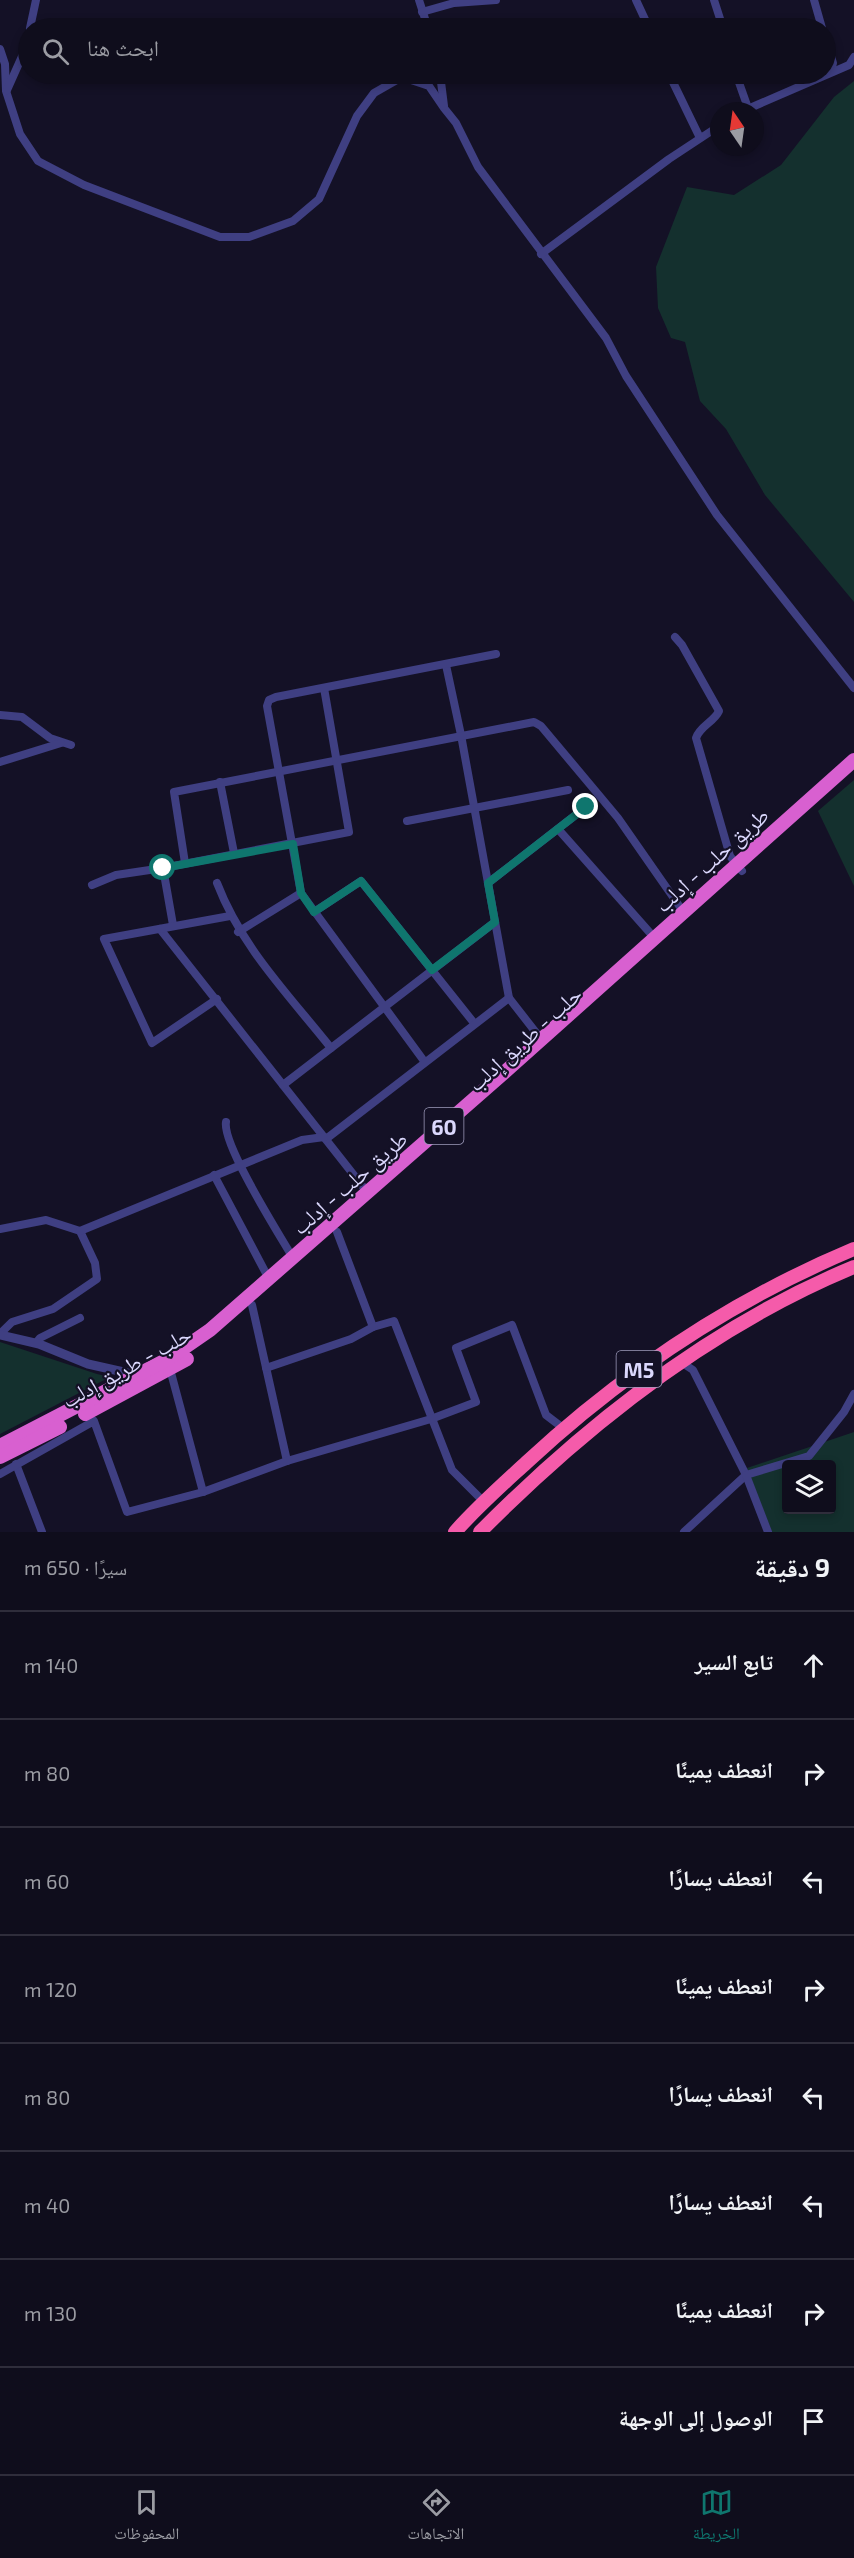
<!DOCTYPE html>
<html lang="ar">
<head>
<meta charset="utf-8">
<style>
  :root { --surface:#0f0d1c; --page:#181625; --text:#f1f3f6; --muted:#9b9ca3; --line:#2f2d3b; --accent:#0f766e }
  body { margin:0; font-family:"Exo 2","Noto Naskh Arabic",sans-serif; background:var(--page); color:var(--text); direction:rtl }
  .controls { position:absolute; right:18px; bottom:18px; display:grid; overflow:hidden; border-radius:6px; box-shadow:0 3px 9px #0003 }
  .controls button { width:54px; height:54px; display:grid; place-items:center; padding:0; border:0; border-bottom:2px solid var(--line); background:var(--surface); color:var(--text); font:30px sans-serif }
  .compass { position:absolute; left:710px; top:102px; width:54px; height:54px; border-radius:50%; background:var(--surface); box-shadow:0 3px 9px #0003; rotate:347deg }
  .stop { position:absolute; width:18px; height:18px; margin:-14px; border:4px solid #0f766e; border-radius:50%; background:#fff }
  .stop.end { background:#0f766e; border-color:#fff; box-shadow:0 2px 6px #0008 }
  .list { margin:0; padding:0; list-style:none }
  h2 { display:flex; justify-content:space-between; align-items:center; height:78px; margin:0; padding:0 24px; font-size:26px }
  h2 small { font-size:20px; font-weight:400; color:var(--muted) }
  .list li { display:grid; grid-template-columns:39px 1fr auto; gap:18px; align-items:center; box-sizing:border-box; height:108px; padding:0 24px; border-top:2px solid var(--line) }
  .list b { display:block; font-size:22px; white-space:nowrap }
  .list em { font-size:20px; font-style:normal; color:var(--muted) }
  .icon { flex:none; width:33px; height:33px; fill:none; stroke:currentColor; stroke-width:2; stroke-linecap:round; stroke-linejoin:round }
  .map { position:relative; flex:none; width:854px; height:1532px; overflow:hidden; direction:ltr }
  .search { position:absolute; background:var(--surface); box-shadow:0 3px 9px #0003; left:18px; right:18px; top:18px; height:66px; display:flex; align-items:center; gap:15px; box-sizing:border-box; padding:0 21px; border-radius:33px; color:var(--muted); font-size:22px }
  .sheet { height:942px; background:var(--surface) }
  nav { display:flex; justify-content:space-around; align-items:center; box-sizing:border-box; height:84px; border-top:2px solid var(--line); background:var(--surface); font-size:16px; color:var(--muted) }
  nav a { display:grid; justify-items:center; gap:3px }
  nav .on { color:var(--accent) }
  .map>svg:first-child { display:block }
  .green { fill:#14302e; fill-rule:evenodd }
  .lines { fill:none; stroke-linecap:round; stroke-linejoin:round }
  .minor { stroke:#3f3f82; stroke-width:8 }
  .tertiary { stroke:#3f3f82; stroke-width:9 }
  .trunk { stroke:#d860d0; stroke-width:14 }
  .motorway { stroke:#f55baa; stroke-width:14 }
  .route { stroke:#0f766e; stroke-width:8 }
  .labels { text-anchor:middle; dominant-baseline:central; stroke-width:4.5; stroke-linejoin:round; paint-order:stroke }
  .shield { fill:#141126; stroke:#9f9cbc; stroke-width:1.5 }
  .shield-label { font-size:21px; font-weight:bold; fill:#dbd8fd }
  .street-label { font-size:22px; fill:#dbd8fd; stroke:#141126 }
</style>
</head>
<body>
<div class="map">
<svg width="854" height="1532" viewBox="0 0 854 1532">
  <rect width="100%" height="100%" fill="#141126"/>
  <g class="green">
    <polygon points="854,81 854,602 765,495 726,429 700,401 685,342 671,338 658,308 656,267 687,187 734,195 781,165 834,97"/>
    <polygon points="854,780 854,886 818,811"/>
    <polygon points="0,1342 97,1374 110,1377 0,1434"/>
    <path d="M854,1432V1532H772L747,1468ZM786,1464H832V1510H786Z"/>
  </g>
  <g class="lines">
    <g class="minor">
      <polyline points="419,0 428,28"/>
      <polyline points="636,0 649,28"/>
      <polyline points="714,0 723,28"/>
      <polyline points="814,0 822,28"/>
      <polyline points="422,12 454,3 496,0"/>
      <polyline points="30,28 36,0"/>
      <polyline points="826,39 833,63 831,72"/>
      <polyline points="0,49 5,64 6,91 20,134 38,161 84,185 220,237 249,237 293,221 319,199 357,116 374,93 402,77 429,86 444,108 456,123 478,167 606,338 626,376 717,515 854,688"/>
      <polyline points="440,74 444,106"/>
      <polyline points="669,74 700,138"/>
      <polyline points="736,74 748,108"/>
      <polyline points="7,90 28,43"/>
      <polyline points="743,111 849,65 854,57"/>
      <polyline points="541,254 669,159 719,126"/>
      <path d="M675,637L682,645L719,711C714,722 700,726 696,738L730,856L742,871"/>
      <polyline points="446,665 461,735 509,998 541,1039"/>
      <polyline points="0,715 22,717 50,738 71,745"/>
      <polyline points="0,762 61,743"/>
      <polyline points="220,782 234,853"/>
      <polyline points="407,821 568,790"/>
      <polyline points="558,829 651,934"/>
      <polyline points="185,863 174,792 534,722 541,726 618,818 680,907"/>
      <path d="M217,883C242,948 288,994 331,1048"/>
      <polyline points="488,883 586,807"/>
      <polyline points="92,885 116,875 163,868"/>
      <polyline points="314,912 361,881 474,1023"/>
      <polyline points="173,925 163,868 349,832 324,688"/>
      <polyline points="160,929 368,1193"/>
      <polyline points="238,932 301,893"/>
      <polyline points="217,999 152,1043 104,939 230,916"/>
      <polyline points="424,1061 301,893 267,706 269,700 276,697 496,654"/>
      <polyline points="283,1085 495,922"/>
      <path d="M226,1122C222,1144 279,1234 293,1258"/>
      <polyline points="326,1139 509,998"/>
      <polyline points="214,1175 269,1279"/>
      <polyline points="0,1229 46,1220 80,1231 95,1263 97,1279 53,1309 12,1322 0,1334"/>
      <polyline points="80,1231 302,1140 324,1137"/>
      <polyline points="337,1232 373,1327 394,1321 452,1470 484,1502"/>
      <polyline points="252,1305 287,1461"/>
      <polyline points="36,1343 40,1338 80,1318"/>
      <polyline points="681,1362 693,1370 746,1475 684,1532"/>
      <polyline points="266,1368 351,1339 373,1327"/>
      <polyline points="170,1369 203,1492 287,1461 431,1419 476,1402 456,1348 512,1325 546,1415 563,1428"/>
      <polyline points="16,1464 42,1532"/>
      <polyline points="0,1474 94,1421 127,1512 203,1492"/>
      <polyline points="768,1532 746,1475 809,1456 844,1412 854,1394"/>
    </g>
    <polyline class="tertiary" points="0,1335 39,1344 88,1364 137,1375"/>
    <g class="trunk">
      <polyline points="85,1414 187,1359"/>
      <polyline points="0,1446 168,1359 210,1330 507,1070 854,760"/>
      <polyline points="0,1457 60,1427"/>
    </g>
    <g class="motorway">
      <path d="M455,1532C477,1507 502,1485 527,1462C623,1373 732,1300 854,1249"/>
      <path d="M480,1532C588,1423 711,1326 854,1267"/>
    </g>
  </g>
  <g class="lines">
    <polyline class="route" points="163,868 293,844 301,893 314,912 361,881 432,970 495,922 488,883 586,807"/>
  </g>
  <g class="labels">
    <g class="shield">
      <rect x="424.5" y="1108" width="39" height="36" rx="4.5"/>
      <rect x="616.5" y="1351" width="45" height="36" rx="4.5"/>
    </g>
    <g class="shield-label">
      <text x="444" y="1126">60</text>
      <text x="639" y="1369">M5</text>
    </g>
    <g class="street-label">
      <text transform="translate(711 859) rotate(-42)">طريق حلب - إدلب</text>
      <text transform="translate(524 1038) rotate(-42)">حلب - طريق إدلب</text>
      <text transform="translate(349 1182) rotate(-41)">طريق حلب - إدلب</text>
      <text transform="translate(126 1366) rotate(-29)">حلب - طريق إدلب</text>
    </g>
  </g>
</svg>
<div class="controls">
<button><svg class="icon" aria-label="layers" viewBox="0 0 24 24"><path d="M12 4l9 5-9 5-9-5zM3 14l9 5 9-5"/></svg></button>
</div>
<svg class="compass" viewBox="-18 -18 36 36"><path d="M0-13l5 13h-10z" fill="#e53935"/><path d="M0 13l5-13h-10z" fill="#9b9ca3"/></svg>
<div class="stop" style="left:163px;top:868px"></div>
<div class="stop end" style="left:586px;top:807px"></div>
<div class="search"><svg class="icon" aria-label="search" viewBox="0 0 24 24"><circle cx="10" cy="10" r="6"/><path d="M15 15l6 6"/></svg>ابحث هنا</div>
</div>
<section class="sheet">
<h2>9 دقيقة<small>سيرًا · 650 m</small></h2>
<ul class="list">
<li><svg class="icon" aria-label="ahead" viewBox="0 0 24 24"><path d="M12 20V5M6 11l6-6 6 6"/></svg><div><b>تابع السير</b></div><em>140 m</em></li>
<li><svg class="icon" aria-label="right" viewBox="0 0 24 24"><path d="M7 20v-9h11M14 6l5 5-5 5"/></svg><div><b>انعطف يمينًا</b></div><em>80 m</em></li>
<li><svg class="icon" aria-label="left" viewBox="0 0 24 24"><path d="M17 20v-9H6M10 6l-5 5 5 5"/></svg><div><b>انعطف يسارًا</b></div><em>60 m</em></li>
<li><svg class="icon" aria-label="right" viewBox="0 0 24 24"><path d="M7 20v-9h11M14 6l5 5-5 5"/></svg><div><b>انعطف يمينًا</b></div><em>120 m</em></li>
<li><svg class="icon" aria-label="left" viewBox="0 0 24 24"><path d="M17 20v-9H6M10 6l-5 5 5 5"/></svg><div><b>انعطف يسارًا</b></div><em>80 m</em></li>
<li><svg class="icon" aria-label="left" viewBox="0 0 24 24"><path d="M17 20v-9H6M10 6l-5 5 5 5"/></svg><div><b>انعطف يسارًا</b></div><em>40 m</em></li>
<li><svg class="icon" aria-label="right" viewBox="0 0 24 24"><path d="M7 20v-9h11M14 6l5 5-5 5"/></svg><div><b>انعطف يمينًا</b></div><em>130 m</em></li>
<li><svg class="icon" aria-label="arrive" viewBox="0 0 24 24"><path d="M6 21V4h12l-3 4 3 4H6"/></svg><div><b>الوصول إلى الوجهة</b></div></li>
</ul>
</section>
<nav>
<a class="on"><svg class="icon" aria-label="map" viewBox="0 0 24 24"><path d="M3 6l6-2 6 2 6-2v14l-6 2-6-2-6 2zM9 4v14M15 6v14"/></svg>الخريطة</a>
<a><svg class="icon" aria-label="directions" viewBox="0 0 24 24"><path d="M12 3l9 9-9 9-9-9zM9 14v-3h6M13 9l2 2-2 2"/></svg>الاتجاهات</a>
<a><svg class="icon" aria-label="saved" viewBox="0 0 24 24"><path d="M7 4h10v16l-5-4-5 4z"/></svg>المحفوظات</a>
</nav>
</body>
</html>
